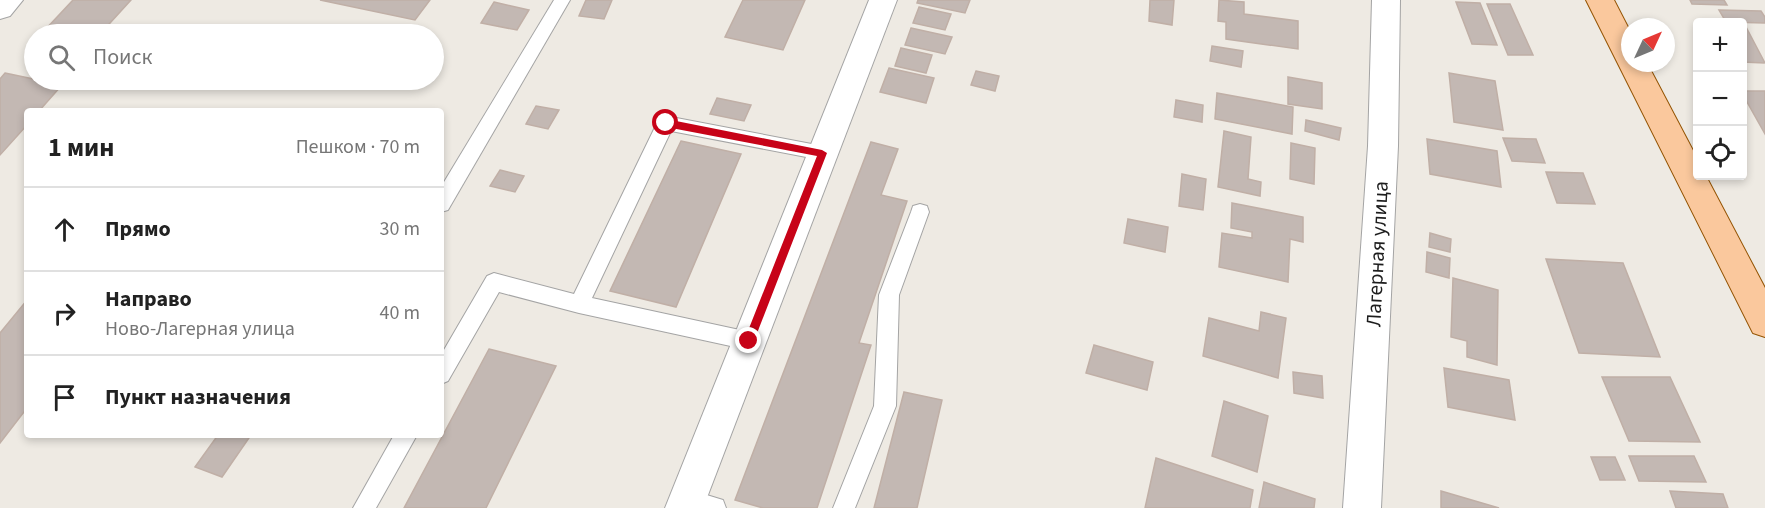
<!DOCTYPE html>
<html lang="ru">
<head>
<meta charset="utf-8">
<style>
  :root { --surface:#fff; --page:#f6f6f6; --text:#222; --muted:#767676; --line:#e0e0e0 }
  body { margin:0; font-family:"Source Sans 3",sans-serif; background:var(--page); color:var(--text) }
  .controls { position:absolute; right:18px; top:18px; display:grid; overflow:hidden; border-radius:6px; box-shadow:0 3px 9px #0003 }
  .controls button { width:54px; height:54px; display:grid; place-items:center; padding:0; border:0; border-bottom:2px solid var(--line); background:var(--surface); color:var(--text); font:30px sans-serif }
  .compass { position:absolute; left:1621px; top:18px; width:54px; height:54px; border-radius:50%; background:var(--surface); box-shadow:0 3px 9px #0003; rotate:46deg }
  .stop { position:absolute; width:18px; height:18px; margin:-14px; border:4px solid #c70318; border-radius:50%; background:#fff }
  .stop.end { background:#c70318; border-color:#fff; box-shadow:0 2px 6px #0008 }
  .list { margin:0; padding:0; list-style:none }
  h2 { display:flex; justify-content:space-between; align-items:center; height:78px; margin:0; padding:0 24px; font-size:26px }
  h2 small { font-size:20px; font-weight:400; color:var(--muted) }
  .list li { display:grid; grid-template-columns:39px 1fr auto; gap:18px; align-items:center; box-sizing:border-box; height:84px; padding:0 24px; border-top:2px solid var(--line) }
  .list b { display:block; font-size:22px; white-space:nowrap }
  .list p { margin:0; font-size:20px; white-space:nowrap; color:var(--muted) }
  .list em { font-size:20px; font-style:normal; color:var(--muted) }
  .icon { flex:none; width:33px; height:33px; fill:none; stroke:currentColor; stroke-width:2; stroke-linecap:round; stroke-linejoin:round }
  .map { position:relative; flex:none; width:1765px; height:508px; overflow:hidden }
  .search { position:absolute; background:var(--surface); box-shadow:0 3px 9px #0003; left:24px; top:24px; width:420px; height:66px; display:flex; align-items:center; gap:15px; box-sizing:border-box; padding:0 21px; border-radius:33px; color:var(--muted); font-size:22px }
  .panel { position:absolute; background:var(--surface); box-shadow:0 3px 9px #0003; left:24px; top:108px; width:420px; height:330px; border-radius:6px }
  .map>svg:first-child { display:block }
  .building { fill:#c3b8b3; stroke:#c0afa6; stroke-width:1.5 }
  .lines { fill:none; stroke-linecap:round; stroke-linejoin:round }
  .service-casing { stroke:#a4a4a4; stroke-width:2 }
  .minor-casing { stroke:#a4a4a4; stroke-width:2 }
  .primary-casing { stroke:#945403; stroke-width:2 }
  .service { fill:#fff; fill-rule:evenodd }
  .minor { fill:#fff; fill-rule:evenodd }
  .primary { fill:#fac89d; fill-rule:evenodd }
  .route { fill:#c70318 }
  .labels { text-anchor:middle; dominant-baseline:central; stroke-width:5; stroke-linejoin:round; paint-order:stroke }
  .street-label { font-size:21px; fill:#1d1d1d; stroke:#fff }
</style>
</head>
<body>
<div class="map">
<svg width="1765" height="508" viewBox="0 0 1765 508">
  <rect width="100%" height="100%" fill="#eeeae3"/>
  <g class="building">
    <polygon points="73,0 131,0 100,34 54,34 43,32"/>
    <polygon points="320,0 430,0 415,20"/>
    <polygon points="586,0 612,0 604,19 579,16"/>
    <polygon points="743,0 805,0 783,50 725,37"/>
    <polygon points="918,0 970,0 965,13 917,3"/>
    <polygon points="1150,0 1174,0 1172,25 1149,21"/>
    <polygon points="1219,0 1244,2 1244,14 1298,21 1298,49 1226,39 1226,22 1218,21"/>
    <polygon points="1690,0 1724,0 1727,5 1692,4"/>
    <polygon points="494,2 529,10 517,30 481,23"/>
    <polygon points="1456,2 1480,3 1497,45 1472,44"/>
    <polygon points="1487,4 1510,4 1533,55 1508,55"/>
    <polygon points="919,7 951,14 945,30 913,23"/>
    <polygon points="1719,10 1761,11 1765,17 1765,23 1726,22"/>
    <polygon points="1742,27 1746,27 1765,63 1742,62"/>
    <polygon points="911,28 952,37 945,54 905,45"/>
    <polygon points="1212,46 1243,51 1241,67 1210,61"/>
    <polygon points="901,48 932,55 926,73 895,66"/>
    <polygon points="889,68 934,78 926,103 880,92"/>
    <polygon points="976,71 999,76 995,91 971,85"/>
    <polygon points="5,73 62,85 39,111 27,111 27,125 0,155 0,79"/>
    <polygon points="1449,73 1495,81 1503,130 1454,122"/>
    <polygon points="1288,77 1322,83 1322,109 1288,104"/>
    <polygon points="1742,91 1765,91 1765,134 1742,93"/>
    <polygon points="1217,93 1293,107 1292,134 1215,119"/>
    <polygon points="717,98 751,105 744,121 710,114"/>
    <polygon points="1176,100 1203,105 1202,122 1174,117"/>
    <polygon points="536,106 559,110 548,129 526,124"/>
    <polygon points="1306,120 1341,128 1339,140 1305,131"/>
    <polygon points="1224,131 1251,137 1248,179 1261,182 1260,196 1218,187"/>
    <polygon points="1503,138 1536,139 1545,163 1512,161"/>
    <polygon points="1427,139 1497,151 1501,187 1430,174"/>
    <polygon points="681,141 741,154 676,307 610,291"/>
    <polygon points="871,142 898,149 881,195 907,201 859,343 871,345 817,508 763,508 735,500"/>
    <polygon points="1291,143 1315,148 1314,184 1290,179"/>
    <polygon points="500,170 524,176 515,192 490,186"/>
    <polygon points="1546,172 1583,173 1595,204 1557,203"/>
    <polygon points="1182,174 1206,179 1203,210 1179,206"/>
    <polygon points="1232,203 1303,217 1303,242 1290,239 1288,282 1219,267 1222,233 1252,238 1252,232 1231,228"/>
    <polygon points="1128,219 1168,227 1165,252 1124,243"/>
    <polygon points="1430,233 1451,239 1450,252 1429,247"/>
    <polygon points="1427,252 1450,258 1449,278 1426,272"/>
    <polygon points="1546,259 1623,263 1660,357 1579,353"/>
    <polygon points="1453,278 1498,290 1497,365 1467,357 1467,341 1451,337"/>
    <polygon points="27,300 27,408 0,443 0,333"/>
    <polygon points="1261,312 1286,318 1278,378 1203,356 1209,318 1259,331"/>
    <polygon points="1094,345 1153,362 1147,390 1086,373"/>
    <polygon points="489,349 556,366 486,508 404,508"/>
    <polygon points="1444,368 1509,380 1515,420 1448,407"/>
    <polygon points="1293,372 1322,376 1323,398 1294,393"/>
    <polygon points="1602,377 1670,377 1700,442 1629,441"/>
    <polygon points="904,392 942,400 917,508 874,508"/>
    <polygon points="1224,401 1268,416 1257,472 1212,456"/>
    <polygon points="218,435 251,435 222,477 195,467"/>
    <polygon points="1629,456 1694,456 1706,482 1639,481"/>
    <polygon points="1591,457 1615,457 1625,480 1600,480"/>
    <polygon points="1156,458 1253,490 1250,508 1145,508"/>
    <polygon points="1264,482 1315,499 1314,508 1259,508"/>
    <polygon points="1441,491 1499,508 1441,508"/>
    <polygon points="1670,491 1723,494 1728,508 1676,508"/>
  </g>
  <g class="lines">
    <defs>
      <g id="service">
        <polygon points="554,0 570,0 448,210 441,212 441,187"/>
        <polygon points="666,116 822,146 828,148 831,153 828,158 822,160 671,131 592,298 749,332 756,334 759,341 756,348 749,350 579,313 499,292 448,381 441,384 441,355 487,276 494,273 574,294 657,123 660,118"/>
        <polygon points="920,204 927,206 929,212 899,295 896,406 855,508 833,508 874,406 879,295 911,212 913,206"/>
        <polygon points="394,435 417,435 376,508 353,508"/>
        <polygon points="687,489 723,500 726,508 679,508 676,500 679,492"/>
      </g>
      <g id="minor">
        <polygon points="0,0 23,0 10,16 0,19"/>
        <polygon points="869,0 897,0 703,508 665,508"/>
        <polygon points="1372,0 1400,0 1398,146 1381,508 1343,508 1368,146"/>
      </g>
      <polygon id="primary" points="1586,0 1614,0 1630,31 1630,63 1647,63 1698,160 1698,176 1706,176 1765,288 1765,337 1753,333"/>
    </defs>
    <use href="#service" class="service-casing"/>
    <use href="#minor" class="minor-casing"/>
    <use href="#primary" class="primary-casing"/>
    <use href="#service" class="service"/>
    <use href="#minor" class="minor"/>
    <use href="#primary" class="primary"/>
  </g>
  <polygon class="route" points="666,119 822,150 827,153 754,341 749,346 744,341 817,156 666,127 662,123"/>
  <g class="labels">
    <g class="street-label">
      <text transform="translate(1377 254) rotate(-87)">Лагерная улица</text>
    </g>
  </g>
</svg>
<div class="controls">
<button>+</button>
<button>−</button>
<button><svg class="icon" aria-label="locate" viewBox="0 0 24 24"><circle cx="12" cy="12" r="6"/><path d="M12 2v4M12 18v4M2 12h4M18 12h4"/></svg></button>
</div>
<svg class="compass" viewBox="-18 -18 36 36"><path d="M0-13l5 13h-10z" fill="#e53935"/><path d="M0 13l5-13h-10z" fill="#767676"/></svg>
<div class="stop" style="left:666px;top:123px"></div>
<div class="stop end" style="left:749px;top:341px"></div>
<div class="search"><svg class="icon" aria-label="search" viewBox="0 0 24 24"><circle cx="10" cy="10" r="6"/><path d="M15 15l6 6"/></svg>Поиск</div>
<section class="panel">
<h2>1 мин<small>Пешком · 70 m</small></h2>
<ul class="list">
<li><svg class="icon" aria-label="ahead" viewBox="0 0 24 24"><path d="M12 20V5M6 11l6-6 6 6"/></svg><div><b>Прямо</b></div><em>30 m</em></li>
<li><svg class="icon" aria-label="right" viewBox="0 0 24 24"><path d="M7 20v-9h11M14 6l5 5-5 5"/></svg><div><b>Направо</b><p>Ново-Лагерная улица</p></div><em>40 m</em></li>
<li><svg class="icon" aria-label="arrive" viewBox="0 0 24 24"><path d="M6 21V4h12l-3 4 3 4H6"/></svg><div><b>Пункт назначения</b></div></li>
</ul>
</section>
</div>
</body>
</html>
